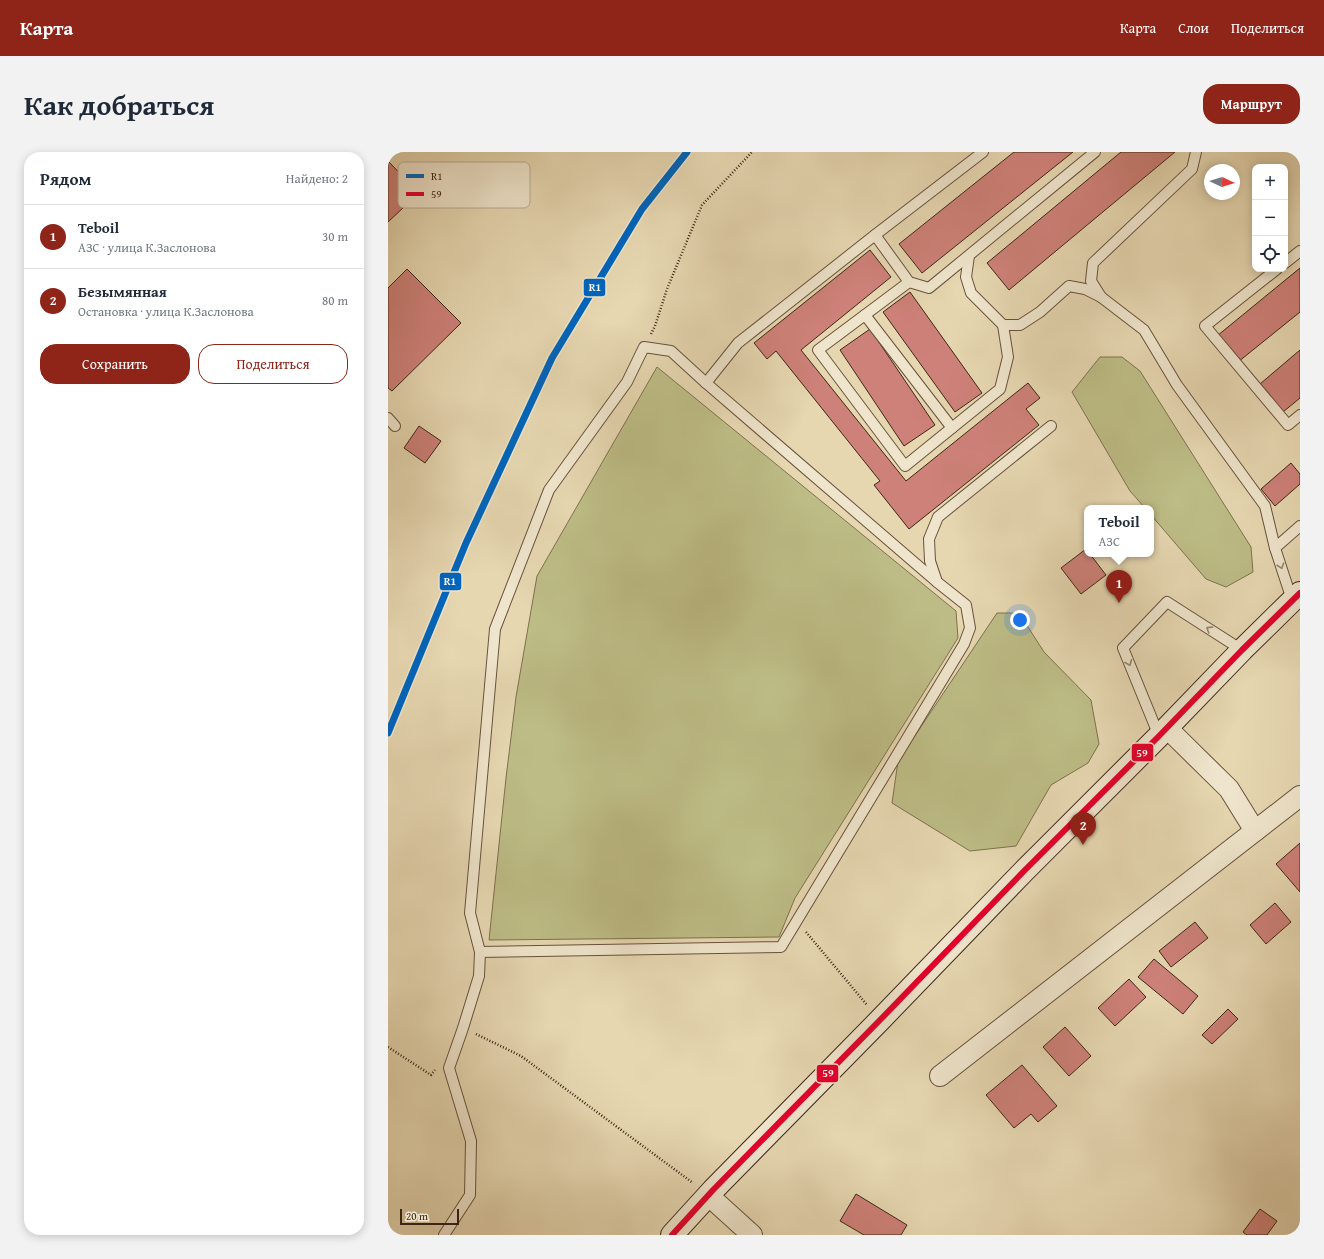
<!DOCTYPE html>
<html lang="ru">
<head>
<meta charset="utf-8">
<style>
  :root { --surface:#fff; --page:#f2f2f3; --text:#1f2937; --muted:#747a83; --line:#e0e1e3; --accent:#8f2418 }
  body { margin:0; font-family:"Gentium Book Plus",serif; background:var(--page); color:var(--text) }
  .controls { position:absolute; right:12px; top:12px; display:grid; overflow:hidden; border-radius:8px; box-shadow:0 2px 10px #0003 }
  .controls button { width:36px; height:36px; display:grid; place-items:center; padding:0; border:0; border-bottom:1px solid var(--line); background:var(--surface); color:var(--text); font:20px sans-serif }
  .compass { position:absolute; left:816px; top:12px; width:36px; height:36px; border-radius:50%; background:var(--surface); box-shadow:0 2px 10px #0003; rotate:94deg }
  .scale { position:absolute; left:12px; bottom:10px; width:59px; box-sizing:border-box; padding-left:4px; border:2px solid #3e2616; border-top:0; font-size:11px; line-height:14px; white-space:nowrap; color:#3e2616; -webkit-text-stroke:3px #efe5cc; paint-order:stroke }
  .you { position:absolute; left:632px; top:468px; width:14px; height:14px; margin:-10px; border:3px solid #fff; border-radius:50%; background:#1a73e8; box-shadow:0 0 0 6px #1a73e833 }
  .badge { display:grid; place-items:center; width:26px; height:26px; border-radius:50%; background:var(--accent); color:#fff; font-size:13px; font-weight:700 }
  .pin { position:absolute; translate:-50% -33px; filter:drop-shadow(0 1px 2px #0008) }
  .pin::after { content:''; position:absolute; top:21px; width:14px; height:12px; background:inherit; clip-path:polygon(0 0,100% 0,50% 100%) }
  .popup { position:absolute; left:696px; top:353px; width:70px; height:52px; box-sizing:border-box; display:grid; place-content:center; border-radius:8px; background:var(--surface); filter:drop-shadow(0 1px 3px #0005); font-size:13px; white-space:nowrap; color:var(--muted) }
  .popup b { font-size:15px; color:var(--text) }
  .popup::after { content:''; position:absolute; left:50%; top:100%; margin-left:-8px; border:8px solid transparent; border-top-color:var(--surface) }
  .list { margin:0; padding:0; list-style:none }
  h2 { display:flex; justify-content:space-between; align-items:center; height:52px; margin:0; padding:0 16px; font-size:17px }
  h2 small { font-size:13px; font-weight:400; color:var(--muted) }
  .list li { display:grid; grid-template-columns:26px 1fr auto; gap:12px; align-items:center; box-sizing:border-box; height:64px; padding:0 16px; border-top:1px solid var(--line) }
  .list b { display:block; font-size:15px; white-space:nowrap }
  .list p { margin:0; font-size:13px; white-space:nowrap; color:var(--muted) }
  .list em { font-size:13px; font-style:normal; color:var(--muted) }
  .actions { display:flex; gap:8px; padding:12px 16px }
  .actions a { flex:1; padding:9px 0; border:1px solid var(--accent); border-radius:16px; text-align:center; font-size:14px; color:var(--accent) }
  .actions .main { background:var(--accent); color:#fff }
  .icon { flex:none; width:22px; height:22px; fill:none; stroke:currentColor; stroke-width:2; stroke-linecap:round; stroke-linejoin:round }
  .map { position:relative; flex:none; width:912px; height:1083px; overflow:hidden; border-radius:16px }
  header { display:flex; align-items:center; gap:24px; box-sizing:border-box; height:56px; padding:0 20px; background:var(--accent); color:#fff }
  header strong { font-size:19px }
  nav { display:flex; gap:22px; margin-inline-start:auto; font-size:14px }
  .intro { display:flex; align-items:center; justify-content:space-between; box-sizing:border-box; height:96px; padding:0 24px }
  h1 { margin:0; font-size:28px }
  .button { padding:10px 18px; border-radius:16px; background:var(--accent); color:#fff; font-size:14px; font-weight:700 }
  main { display:flex; gap:24px; padding:0 24px }
  aside { flex:1; background:var(--surface); border-radius:16px; box-shadow:0 2px 10px #0003 }
  .map>svg:first-child { display:block }
  .green { fill:#bdbc86; stroke:#7e714e }
  .building { fill:#ce8179; stroke:#3e2616 }
  .lines { fill:none; stroke-linecap:round; stroke-linejoin:round }
  .lane-casing { stroke:#68523d; stroke-width:12 }
  .street-casing { stroke:#68523d; stroke-width:22 }
  .secondary-casing { stroke:#3e2616; stroke-width:24 }
  .path { stroke:#3e2616; stroke-width:2.5; stroke-dasharray:1 2; stroke-linecap:butt }
  .lane { stroke:#efe5cc; stroke-width:10 }
  .street { stroke:#efe5cc; stroke-width:20 }
  .secondary { stroke:#efe5cc; stroke-width:22 }
  .bus-1-casing { stroke:#efe5cc; stroke-width:9 }
  .bus-1 { stroke:#e4002b; stroke-width:6 }
  .rail-1-casing { stroke:#efe5cc; stroke-width:10 }
  .rail-1 { stroke:#0065bd; stroke-width:7 }
  .oneway { stroke:#968671 }
  .key { fill:#efe5cc; stroke:#baac95; stroke-width:1 }
  .key-label { font-size:11px; fill:#3e2616 }
  .line-badge { stroke:#efe5cc; stroke-width:1.5 }
  .badge-label { font-size:11px; text-anchor:middle; font-weight:bold; fill:#fff }
</style>
</head>
<body>
<header>
<strong>Карта</strong>
<nav><a>Карта</a><a>Слои</a><a>Поделиться</a></nav>
</header>
<div class="intro"><h1>Как добраться</h1><a class="button">Маршрут</a></div>
<main>
<aside>
<h2>Рядом<small>Найдено: 2</small></h2>
<ul class="list">
<li><span class="badge">1</span><div><b>Teboil</b><p>АЗС · улица К.Заслонова</p></div><em>30 m</em></li>
<li><span class="badge">2</span><div><b>Безымянная</b><p>Остановка · улица К.Заслонова</p></div><em>80 m</em></li>
</ul>
<div class="actions"><a class="main">Сохранить</a><a>Поделиться</a></div>
</aside>
<div class="map">
<svg width="912" height="1083" viewBox="0 0 912 1083">
  <rect width="100%" height="100%" fill="#e6d7b1"/>
  <filter id="stains"><feTurbulence type="fractalNoise" baseFrequency=".005" numOctaves="4"/><feColorMatrix values="0 0 0 0 .2 0 0 0 0 .09 0 0 0 0 .02 0 0 0 .5 -.17"/></filter>
  <radialGradient id="worn" r=".72"><stop offset=".6" stop-color="#630" stop-opacity="0"/><stop offset="1" stop-color="#630" stop-opacity=".3"/></radialGradient>
  <g class="green">
    <polygon points="712,205 734,205 752,219 863,395 865,420 838,435 818,427 763,363 763,356 757,356 742,339 684,240"/>
    <polygon points="269,215 568,459 570,486 407,746 391,785 101,788 118,626 128,545 149,424"/>
    <polygon points="609,461 631,461 656,500 703,548 711,592 700,611 663,633 628,694 582,699 504,651 510,609"/>
  </g>
  <g class="building">
    <polygon points="626,0 685,0 534,121 511,92"/>
    <polygon points="733,0 787,0 621,138 599,111"/>
    <polygon points="0,9 31,41 0,70"/>
    <polygon points="482,98 503,125 413,198 518,329 640,231 652,246 638,257 651,273 521,377 486,333 492,329 388,199 379,207 366,191"/>
    <polygon points="912,116 912,160 850,210 829,184"/>
    <polygon points="19,117 73,171 4,239 0,236 0,136"/>
    <polygon points="522,140 594,241 567,260 495,160"/>
    <polygon points="482,177 547,273 516,294 452,198"/>
    <polygon points="912,198 912,246 895,260 872,232"/>
    <polygon points="31,274 53,289 37,311 16,296"/>
    <polygon points="903,311 912,322 912,332 887,354 873,337"/>
    <polygon points="698,397 699,402 702,402 718,423 693,442 673,416"/>
    <polygon points="912,691 912,740 888,712"/>
    <polygon points="887,751 903,770 878,792 862,773"/>
    <polygon points="807,770 820,786 783,815 771,799"/>
    <polygon points="766,807 810,844 795,862 750,825"/>
    <polygon points="741,827 758,845 727,874 710,856"/>
    <polygon points="840,857 850,867 824,892 814,883"/>
    <polygon points="677,875 703,904 681,924 655,895"/>
    <polygon points="634,913 669,954 650,970 643,962 626,976 598,943"/>
    <polygon points="468,1042 519,1073 513,1083 476,1083 452,1069"/>
    <polygon points="872,1057 889,1069 879,1083 859,1083 855,1080"/>
  </g>
  <g class="lines">
    <defs>
      <g id="lane">
        <polyline points="487,83 521,130 541,136 707,0"/>
        <polyline points="897,111 912,99"/>
        <polyline points="889,117 817,174 900,273 912,263"/>
        <polyline points="521,130 430,198 517,314 612,237 620,205 615,173 583,141 578,125 581,104"/>
        <polyline points="713,145 703,129 705,111 804,17 808,0"/>
        <polyline points="477,163 564,276"/>
        <polyline points="615,173 632,173 652,160 681,134 697,137 713,145 756,178 789,233 877,354 887,396"/>
        <polyline points="318,231 350,191 487,83 595,0"/>
        <polyline points="0,266 7,274"/>
        <polyline points="549,430 542,409 541,387 550,365 663,274"/>
        <polyline points="904,448 887,396 912,374"/>
        <polyline points="771,584 735,496 779,450 854,498"/>
        <polyline points="56,1083 82,1043 83,989 61,916 75,876 91,824 92,800 82,761 107,477 161,338 239,230 256,195 283,199 318,231 549,430 578,453 582,476 576,492 393,795 92,800"/>
      </g>
      <g id="street">
        <polyline points="779,576 841,637 867,679"/>
        <polyline points="552,924 912,644"/>
        <polyline points="320,1043 364,1083"/>
      </g>
      <polyline id="secondary" points="284,1083 325,1038 492,868 636,719 771,584 854,498 912,441"/>
    </defs>
    <use href="#lane" class="lane-casing"/>
    <use href="#street" class="street-casing"/>
    <use href="#secondary" class="secondary-casing"/>
    <g class="path">
      <polyline points="263,182 267,174 279,137 314,53 364,0"/>
      <polyline points="418,780 479,853"/>
      <polyline points="88,882 133,904 305,1031"/>
      <polyline points="0,895 43,923 47,918"/>
    </g>
    <use href="#lane" class="lane"/>
    <use href="#street" class="street"/>
    <use href="#secondary" class="secondary"/>
    <defs>
      <polyline id="bus-1" points="284,1083 325,1038 492,868 636,719 771,584 854,498 912,441"/>
    </defs>
    <use href="#bus-1" class="bus-1-casing"/>
    <use href="#bus-1" class="bus-1"/>
    <defs>
      <polyline id="rail-1" points="0,581 78,391 164,206 254,57 299,0"/>
    </defs>
    <use href="#rail-1" class="rail-1-casing"/>
    <use href="#rail-1" class="rail-1"/>
  </g>
  <defs><path id="oneway-chevron" d="M-2-3.5L2.5 0L-2 3.5" fill="none" stroke-width="1.6" stroke-linecap="round" stroke-linejoin="round"/></defs>
  <g class="oneway">
    <use href="#oneway-chevron" transform="translate(893 414) rotate(71)"/>
    <use href="#oneway-chevron" transform="translate(821 477) rotate(-147)"/>
    <use href="#oneway-chevron" transform="translate(741 511) rotate(68)"/>
  </g>
  <rect x="10" y="10" width="132" height="46" rx="6" class="key"/>
  <rect x="18" y="22" width="18" height="4" fill="#0065bd"/>
  <rect x="18" y="40" width="18" height="4" fill="#e4002b"/>
  <g class="key-label">
    <text x="43" y="28">R1</text>
    <text x="43" y="46">59</text>
  </g>
  <g class="line-badge">
    <rect x="195" y="126" width="23" height="19" rx="4" fill="#0065bd"/>
    <rect x="51" y="420" width="23" height="19" rx="4" fill="#0065bd"/>
    <rect x="743" y="591" width="23" height="19" rx="4" fill="#e4002b"/>
    <rect x="428" y="912" width="23" height="19" rx="4" fill="#e4002b"/>
  </g>
  <g class="badge-label">
    <text x="207" y="139">R1</text>
    <text x="62" y="433">R1</text>
    <text x="754" y="605">59</text>
    <text x="440" y="925">59</text>
  </g>
  <rect width="100%" height="100%" filter="url(#stains)"/>
  <rect width="100%" height="100%" fill="url(#worn)"/>
</svg>
<div class="controls">
<button>+</button>
<button>−</button>
<button><svg class="icon" aria-label="locate" viewBox="0 0 24 24"><circle cx="12" cy="12" r="6"/><path d="M12 2v4M12 18v4M2 12h4M18 12h4"/></svg></button>
</div>
<svg class="compass" viewBox="-18 -18 36 36"><path d="M0-13l5 13h-10z" fill="#e53935"/><path d="M0 13l5-13h-10z" fill="#747a83"/></svg>
<div class="scale">20 m</div>
<div class="you"></div>
<div class="pin badge" style="left:731px;top:451px">1</div>
<div class="popup"><b>Teboil</b>АЗС</div>
<div class="pin badge" style="left:695px;top:693px">2</div>
</div>
</main>
</body>
</html>
